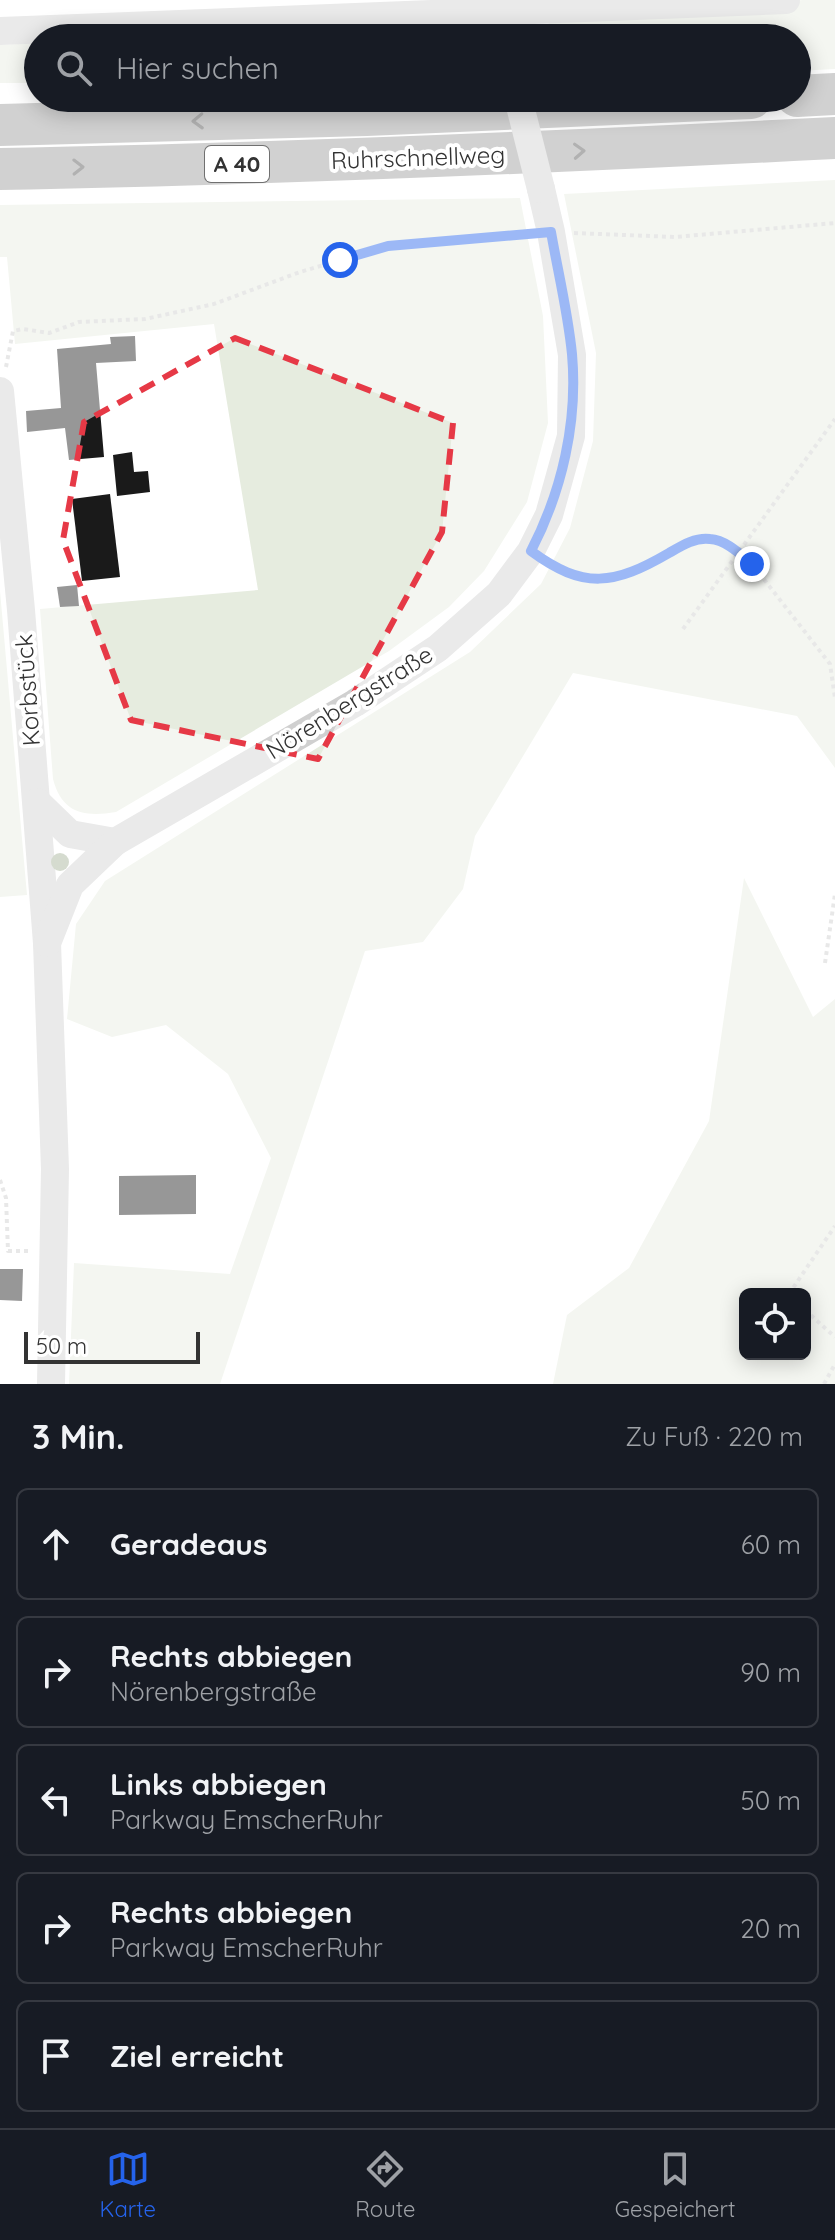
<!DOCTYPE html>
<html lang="de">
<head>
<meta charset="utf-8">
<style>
  :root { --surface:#171b24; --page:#20242c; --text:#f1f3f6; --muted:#9ea1a6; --line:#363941; --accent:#2563eb }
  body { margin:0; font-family:Quicksand,sans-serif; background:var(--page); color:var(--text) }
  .controls { position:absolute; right:24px; bottom:24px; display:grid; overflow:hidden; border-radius:12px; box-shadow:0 4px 20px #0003 }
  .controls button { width:72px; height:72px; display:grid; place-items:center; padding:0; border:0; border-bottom:2px solid var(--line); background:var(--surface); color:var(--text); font:40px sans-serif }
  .scale { position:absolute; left:24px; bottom:20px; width:176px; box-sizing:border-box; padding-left:8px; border:4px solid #333; border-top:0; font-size:22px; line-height:28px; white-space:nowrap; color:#333; -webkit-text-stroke:6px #fff; paint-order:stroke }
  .stop { position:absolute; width:24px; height:24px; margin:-18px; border:6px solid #2563eb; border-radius:50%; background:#fff }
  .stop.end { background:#2563eb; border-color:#fff; box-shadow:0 2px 8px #0008 }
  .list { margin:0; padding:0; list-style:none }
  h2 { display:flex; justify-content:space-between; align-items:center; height:104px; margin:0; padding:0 32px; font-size:34px }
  h2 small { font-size:26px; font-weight:400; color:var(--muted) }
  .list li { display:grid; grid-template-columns:52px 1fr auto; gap:24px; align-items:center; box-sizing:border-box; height:112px; margin:0 16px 16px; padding:0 16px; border:2px solid var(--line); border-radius:12px }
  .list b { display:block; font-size:30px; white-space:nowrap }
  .list p { margin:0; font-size:26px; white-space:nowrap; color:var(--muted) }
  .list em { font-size:26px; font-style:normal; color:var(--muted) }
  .icon { flex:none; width:44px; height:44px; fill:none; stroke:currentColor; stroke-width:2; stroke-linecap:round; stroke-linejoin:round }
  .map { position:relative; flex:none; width:835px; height:1384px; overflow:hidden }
  .search { position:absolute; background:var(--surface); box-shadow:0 4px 20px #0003; left:24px; right:24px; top:24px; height:88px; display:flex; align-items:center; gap:20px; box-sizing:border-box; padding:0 28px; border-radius:44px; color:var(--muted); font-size:30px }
  .sheet { height:744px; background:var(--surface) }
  nav { display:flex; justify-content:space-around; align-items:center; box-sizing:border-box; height:112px; border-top:2px solid var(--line); background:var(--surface); font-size:22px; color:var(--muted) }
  nav a { display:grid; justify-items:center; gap:4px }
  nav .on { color:var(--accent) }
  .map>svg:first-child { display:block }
  .green { fill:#e6ecdf; fill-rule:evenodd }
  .building { fill:#1a1a1a }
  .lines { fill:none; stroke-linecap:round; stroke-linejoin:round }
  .path { stroke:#cdcdcd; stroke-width:4; stroke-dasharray:4 4; stroke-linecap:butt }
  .minor { stroke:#d0d0d0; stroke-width:28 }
  .highway { stroke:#9a9a9a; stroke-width:42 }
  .minor-bridge { stroke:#d0d0d0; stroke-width:28 }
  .tree { fill:#a2b095 }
  .oneway { stroke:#525252 }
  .route { stroke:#2563eb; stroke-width:10 }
  .marked { fill:none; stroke:#e63946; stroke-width:6; stroke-dasharray:16 10; stroke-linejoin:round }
  .labels { text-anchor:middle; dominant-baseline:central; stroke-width:8; stroke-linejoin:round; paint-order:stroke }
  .shield { fill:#fff; stroke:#707070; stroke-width:2 }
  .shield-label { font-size:22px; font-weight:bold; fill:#333 }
  .street-label { font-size:24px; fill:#333; stroke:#fff }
</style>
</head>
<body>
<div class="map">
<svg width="835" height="1384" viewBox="0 0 835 1384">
  <rect width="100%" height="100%" fill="#fff"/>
  <g class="green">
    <polygon points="803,0 835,0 835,69 797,71 797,38 546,38 549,21"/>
    <polygon points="460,25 464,38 147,38"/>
    <polygon points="38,43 38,83 0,83 0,45"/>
    <polygon points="835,180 835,768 797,716 573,673 475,836 463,889 423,942 365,951 220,1384 69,1384 74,1263 230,1274 271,1158 228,1074 166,1025 112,1037 67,1019 76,924 105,881 470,652 541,584 570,528 593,441 596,353 564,194"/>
    <path d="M520,198L543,316L548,423L527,502L484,571L449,607L389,651L116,812C85,817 62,814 53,779L40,609L258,590L214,324L15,344L7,257H0V205Z"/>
    <polygon points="0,591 27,895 0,897"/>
    <path d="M744,878L813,1017L835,999V1384H553L567,1315L629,1268L709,1121ZM805,1294V1354H745V1294Z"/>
  </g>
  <g class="building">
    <polygon points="135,336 136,361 96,363 104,457 69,460 65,428 27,432 26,411 61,408 57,349 111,344 110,337"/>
    <polygon points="132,452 134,472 148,471 150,492 117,496 113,455"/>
    <polygon points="110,494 120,577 82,581 72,499"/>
    <polygon points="77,585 79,606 60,607 57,587"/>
    <polygon points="196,1175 196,1214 119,1215 119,1176"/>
    <polygon points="0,1269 23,1269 22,1301 0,1300"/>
  </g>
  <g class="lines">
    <g class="path">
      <polyline points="574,233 675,237 835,223"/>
      <polyline points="6,367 13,331 23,329 49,333 79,322 145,319 214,304 300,272 388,246 525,234"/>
      <polyline points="551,565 570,576 620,577 639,570 696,540 707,538 725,544 752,564 830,664 835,698"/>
      <polyline points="683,629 835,419"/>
      <polyline points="825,963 835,894"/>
      <polyline points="0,1180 6,1198 8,1251 29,1251"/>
      <polyline points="789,1294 835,1226"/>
      <polyline points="805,1310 835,1337"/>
      <polyline points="824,1384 835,1364"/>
    </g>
    <g class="minor">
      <polyline points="0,31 786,0"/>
      <polyline points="0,391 21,610 47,943 55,1169 51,1384"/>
      <polyline points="37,802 70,834 115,842"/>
      <polyline points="47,943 70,885 115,842 355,703 438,648 499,594 531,551 549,515 571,436 572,355 551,232 541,189"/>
    </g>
    <g class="highway">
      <polyline points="797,96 835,94"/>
      <polyline points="0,125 367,115 751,98"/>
      <path d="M0,169C279,164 557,152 835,138"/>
    </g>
    <polyline class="minor-bridge" points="518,98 541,189"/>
  </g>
  <circle class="tree" cx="60" cy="862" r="9"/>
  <defs><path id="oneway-chevron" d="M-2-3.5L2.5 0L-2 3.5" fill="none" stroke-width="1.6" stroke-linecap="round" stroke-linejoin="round" transform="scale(2)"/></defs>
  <g class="oneway">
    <use href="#oneway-chevron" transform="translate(198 121) rotate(178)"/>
    <use href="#oneway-chevron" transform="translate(579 151) rotate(-3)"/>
    <use href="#oneway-chevron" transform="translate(78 167) rotate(-1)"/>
  </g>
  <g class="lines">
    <path class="route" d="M340,260L388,246L551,232C558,272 568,313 572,354C578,422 562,491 531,551C584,590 614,585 669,553C681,546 695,537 710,539C726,540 740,554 752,564"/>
  </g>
  <path d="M0 0H835V1384H0ZM235,338L453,423L442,532L318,759L131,720L63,540L84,422Z" fill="#fff" fill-opacity=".55" fill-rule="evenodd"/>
  <path class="marked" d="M235,338L453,423L442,532L318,759L131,720L63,540L84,422Z"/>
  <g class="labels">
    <rect class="shield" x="205" y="146" width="64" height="36" rx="6"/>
    <g class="shield-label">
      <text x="237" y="164">A 40</text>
    </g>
    <g class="street-label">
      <text transform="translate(418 157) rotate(-2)">Ruhrschnellweg</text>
      <text transform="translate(27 690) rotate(-94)">Korbstück</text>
      <text transform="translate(349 702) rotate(-32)">Nörenbergstraße</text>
    </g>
  </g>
</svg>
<div class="controls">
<button><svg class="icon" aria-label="locate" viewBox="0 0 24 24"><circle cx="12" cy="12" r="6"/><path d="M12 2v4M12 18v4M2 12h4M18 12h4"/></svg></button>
</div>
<div class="scale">50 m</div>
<div class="stop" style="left:340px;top:260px"></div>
<div class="stop end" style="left:752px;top:564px"></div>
<div class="search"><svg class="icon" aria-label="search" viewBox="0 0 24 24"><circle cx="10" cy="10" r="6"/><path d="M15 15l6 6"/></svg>Hier suchen</div>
</div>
<section class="sheet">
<h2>3 Min.<small>Zu Fuß · 220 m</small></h2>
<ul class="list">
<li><svg class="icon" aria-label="ahead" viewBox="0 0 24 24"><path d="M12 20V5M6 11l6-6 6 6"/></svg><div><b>Geradeaus</b></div><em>60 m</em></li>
<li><svg class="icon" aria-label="right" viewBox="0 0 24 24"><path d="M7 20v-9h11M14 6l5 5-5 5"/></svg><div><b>Rechts abbiegen</b><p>Nörenbergstraße</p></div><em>90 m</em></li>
<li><svg class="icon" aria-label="left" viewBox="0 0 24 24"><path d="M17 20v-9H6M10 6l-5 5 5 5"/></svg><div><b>Links abbiegen</b><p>Parkway EmscherRuhr</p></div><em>50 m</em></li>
<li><svg class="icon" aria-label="right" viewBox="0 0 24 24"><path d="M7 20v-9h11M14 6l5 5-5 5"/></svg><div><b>Rechts abbiegen</b><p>Parkway EmscherRuhr</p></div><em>20 m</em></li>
<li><svg class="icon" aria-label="arrive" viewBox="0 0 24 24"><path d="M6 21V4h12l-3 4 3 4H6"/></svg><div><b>Ziel erreicht</b></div></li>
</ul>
</section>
<nav>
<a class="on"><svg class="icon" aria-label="map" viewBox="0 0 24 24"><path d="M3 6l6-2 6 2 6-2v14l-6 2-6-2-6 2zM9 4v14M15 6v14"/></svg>Karte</a>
<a><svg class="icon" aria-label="directions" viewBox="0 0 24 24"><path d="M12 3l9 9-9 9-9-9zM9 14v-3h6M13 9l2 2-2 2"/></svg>Route</a>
<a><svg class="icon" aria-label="saved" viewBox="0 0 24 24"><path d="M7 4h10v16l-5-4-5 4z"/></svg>Gespeichert</a>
</nav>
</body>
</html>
